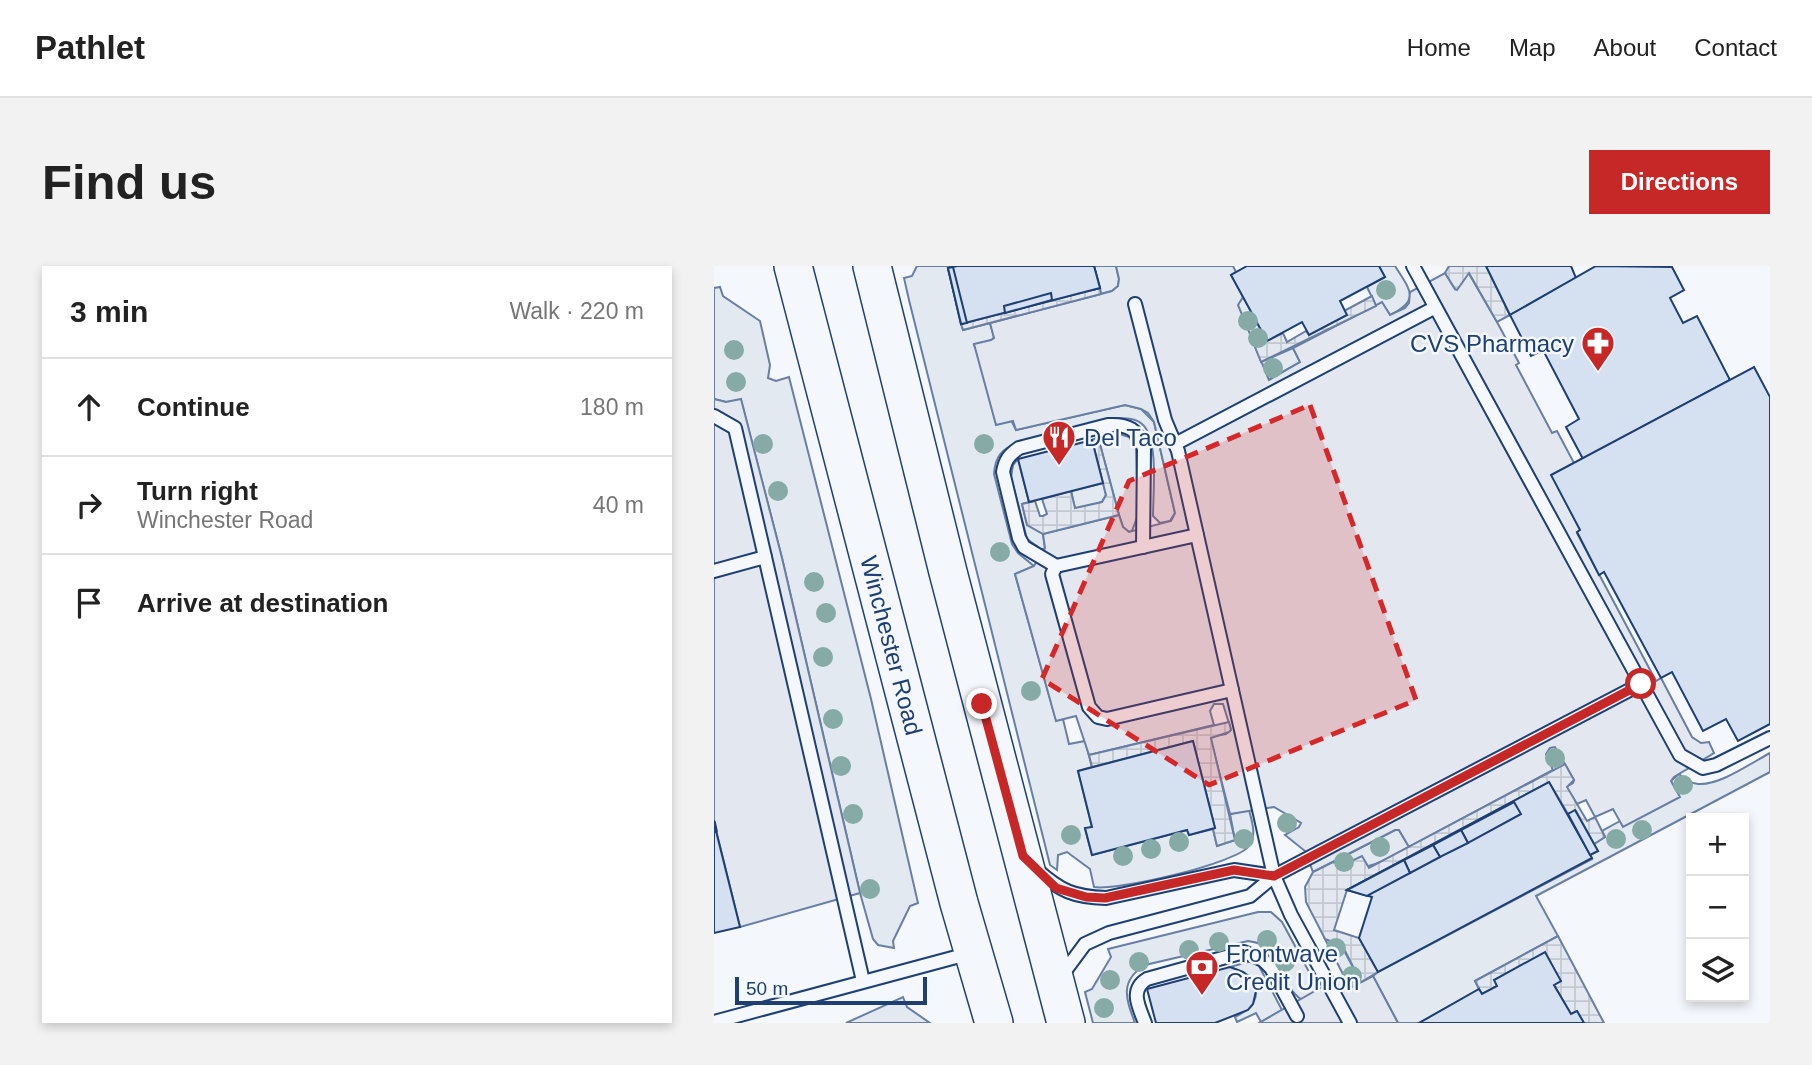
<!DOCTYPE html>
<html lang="en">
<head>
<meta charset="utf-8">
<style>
  :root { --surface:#fff; --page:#f2f2f2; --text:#222; --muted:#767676; --line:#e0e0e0; --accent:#c62828 }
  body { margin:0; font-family:Arial,sans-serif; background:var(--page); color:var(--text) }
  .controls { position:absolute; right:21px; bottom:21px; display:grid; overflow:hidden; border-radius:0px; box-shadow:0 4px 10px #0003 }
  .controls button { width:63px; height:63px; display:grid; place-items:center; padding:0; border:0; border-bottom:2px solid var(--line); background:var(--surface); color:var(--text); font:35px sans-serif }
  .scale { position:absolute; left:21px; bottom:18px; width:192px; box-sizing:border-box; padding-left:7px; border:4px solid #1d3f73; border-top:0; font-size:19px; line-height:24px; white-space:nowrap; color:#1d3f73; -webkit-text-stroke:5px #f4f7fb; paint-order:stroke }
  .stop { position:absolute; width:21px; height:21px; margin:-16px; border:5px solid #c62828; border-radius:50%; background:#fff }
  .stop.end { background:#c62828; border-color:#fff; box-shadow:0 2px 7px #0008 }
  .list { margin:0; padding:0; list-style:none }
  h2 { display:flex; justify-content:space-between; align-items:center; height:91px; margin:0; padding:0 28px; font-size:30px }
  h2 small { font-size:23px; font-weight:400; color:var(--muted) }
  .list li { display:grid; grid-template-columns:46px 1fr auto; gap:21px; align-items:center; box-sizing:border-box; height:98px; padding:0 28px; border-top:2px solid var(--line) }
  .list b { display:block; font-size:26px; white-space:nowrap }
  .list p { margin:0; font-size:23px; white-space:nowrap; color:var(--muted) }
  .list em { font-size:23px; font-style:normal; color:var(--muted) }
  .icon { flex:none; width:38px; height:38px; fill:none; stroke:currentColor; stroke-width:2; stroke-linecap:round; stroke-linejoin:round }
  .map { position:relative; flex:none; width:1056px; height:757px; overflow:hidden; border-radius:0px }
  header { display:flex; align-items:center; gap:42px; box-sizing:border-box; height:98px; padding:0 35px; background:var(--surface); border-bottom:2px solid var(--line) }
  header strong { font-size:33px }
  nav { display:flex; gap:38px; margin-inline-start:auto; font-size:24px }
  .intro { display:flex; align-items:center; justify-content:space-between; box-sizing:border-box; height:168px; padding:0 42px }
  h1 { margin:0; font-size:49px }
  .button { padding:18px 32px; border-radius:0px; background:var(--accent); color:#fff; font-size:24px; font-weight:700 }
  main { display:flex; gap:42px; padding:0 42px }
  aside { flex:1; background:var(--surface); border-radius:0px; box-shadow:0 4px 10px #0003 }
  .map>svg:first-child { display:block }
  .green { fill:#e3e9f0; stroke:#687fa3; stroke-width:2 }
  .parking { fill:#e3e8f0; stroke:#687fa3; stroke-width:2 }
  .plaza { fill:url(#plaza-grid); stroke:#687fa3; stroke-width:2 }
  .building { fill:#d5e0f0; stroke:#1d3f73; stroke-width:2 }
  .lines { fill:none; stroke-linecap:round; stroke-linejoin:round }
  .service-casing { stroke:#1d3f73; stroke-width:16 }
  .primary-casing { stroke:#1d3f73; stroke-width:40 }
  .service { stroke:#f4f7fb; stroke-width:12 }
  .primary { stroke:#f4f7fb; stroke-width:37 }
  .wall { stroke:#1d3f73; stroke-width:3.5 }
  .tree { fill:#86aba6 }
  .route { stroke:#c62828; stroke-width:9 }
  .marked { fill:#d62828; fill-opacity:0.2; stroke:#d62828; stroke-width:5; stroke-dasharray:14 9; stroke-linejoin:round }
  .labels { text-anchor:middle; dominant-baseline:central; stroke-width:5; stroke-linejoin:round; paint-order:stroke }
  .poi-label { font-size:24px; fill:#1d3f73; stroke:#f4f7fb; text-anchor:start }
  .street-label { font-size:24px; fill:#1d3f73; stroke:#f4f7fb }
</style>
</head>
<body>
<header>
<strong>Pathlet</strong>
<nav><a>Home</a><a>Map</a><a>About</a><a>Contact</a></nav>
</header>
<div class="intro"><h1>Find us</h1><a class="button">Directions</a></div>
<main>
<aside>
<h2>3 min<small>Walk · 220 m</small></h2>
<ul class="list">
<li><svg class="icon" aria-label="ahead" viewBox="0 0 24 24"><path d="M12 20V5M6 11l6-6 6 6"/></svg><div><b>Continue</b></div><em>180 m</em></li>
<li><svg class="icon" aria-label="right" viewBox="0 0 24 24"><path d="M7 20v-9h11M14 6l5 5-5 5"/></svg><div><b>Turn right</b><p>Winchester Road</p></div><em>40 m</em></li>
<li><svg class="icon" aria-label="arrive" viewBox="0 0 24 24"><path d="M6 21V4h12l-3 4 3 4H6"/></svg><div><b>Arrive at destination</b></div></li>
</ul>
</aside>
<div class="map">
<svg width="1056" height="757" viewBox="0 0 1056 757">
  <defs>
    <pattern id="plaza-grid" width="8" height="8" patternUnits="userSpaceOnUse" patternTransform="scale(1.75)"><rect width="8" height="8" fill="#e3e8f0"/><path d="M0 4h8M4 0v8" fill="none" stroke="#c2c8d1"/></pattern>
  </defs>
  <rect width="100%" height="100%" fill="#f4f7fb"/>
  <g class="green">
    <path d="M203,0H243L234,3L249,64L276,57L280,71L278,74L260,79L302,164L411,139L427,143L440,156L461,247L456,255L446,257L439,250C439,228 445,172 428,158C421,152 411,152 402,152L305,176C288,183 281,190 280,208L298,278L304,287L320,300L301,308L342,454L349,453L355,478L371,475L378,501L364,505L378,561L371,563L378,589L473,564L475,569L499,563L503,580L521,574L516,548L535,544C538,555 543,570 535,580C521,598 403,625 380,621L376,603L353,586L344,589L343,604L336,599L195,34L190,12L198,10Z"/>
    <polygon points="380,0 402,0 405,13 404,20 398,25 387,28"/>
    <path d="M665,0H681C696,24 707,34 676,49L668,37L662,40L653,21L671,11Z"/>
    <polygon points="6,21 9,30 46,55 56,99 54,112 62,115 75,111 157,433 204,637 196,640 179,675 180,682 164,679 159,673 146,627 68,292 27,134 12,136 0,133 0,22"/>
    <polygon points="529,31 553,75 541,81 523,39"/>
    <polygon points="579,82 586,96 554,114 547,96"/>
    <polygon points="402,167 415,171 422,182 424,249 418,265 415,266 409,261 405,249 384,171"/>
    <polygon points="304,193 315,236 308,238 313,258 329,268 331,283 327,283 313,273 297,211 299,199"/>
    <polygon points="389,217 392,229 388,236 361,243 357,225"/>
    <path d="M1056,487V506L822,630L844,670L761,715L765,723L705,757H684L659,710L664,706L878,593L876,589L884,585L880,578L891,571L888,565L906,555L909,560L965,530L957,515L965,508C971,513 976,517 984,518C1005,520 1037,497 1056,487Z"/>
    <path d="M681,564H685L695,581C671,594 646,611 619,596Z"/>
    <path d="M544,646H557L568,656L600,715L601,727L588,734C561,716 575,680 534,675L431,699C405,715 412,733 421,757H379L371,726L378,723L397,691L394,683Z"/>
    <polygon points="611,673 627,679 647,716 638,721 635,720"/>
    <path d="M537,695L545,700L568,744L547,756L542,747L523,756L521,751C552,736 547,712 516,701Z"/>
    <polygon points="189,731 193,741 216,757 132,757"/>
  </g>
  <g class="parking">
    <polygon points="402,0 519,0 522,6 517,9 529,31 524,39 555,114 586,96 579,82 668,36 676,49 691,42 695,37 696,26 731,7 741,23 754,6 783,56 805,97 802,99 838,167 843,165 860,197 866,264 863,267 942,415 947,412 978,471 987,477 995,476 1000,487 960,511 957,515 966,531 909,561 899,543 881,551 872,534 863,538 852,521 859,517 860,514 841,481 836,482 832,488 839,504 695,581 685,564 681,564 599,606 591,585 571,569 585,561 587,557 560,541 516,548 496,471 512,468 517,464 509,438 500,438 496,445 500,459 375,489 362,450 342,455 301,308 320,300 331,282 329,268 405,249 409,261 415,266 457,255 461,247 440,156 434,147 427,143 411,139 302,164 299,155 282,159 260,78 277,74 280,72 276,57 398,25 404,20 405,13"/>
    <polygon points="0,133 12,136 27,133 68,292 146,627 26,661 0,556"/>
    <polygon points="629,709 638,721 659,710 684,757 545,757"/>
  </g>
  <g class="plaza">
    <polygon points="735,0 772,0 796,49 783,56 755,7 743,24 741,23 731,7"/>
    <polygon points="386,22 387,28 249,64 247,58"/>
    <polygon points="658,30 662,40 547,96 541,81 569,67 573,76 592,65 595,69 632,49 630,45"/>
    <polygon points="384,171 405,249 329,268 313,259 308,238 321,235 326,250 329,250 333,248 328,233 357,225 361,242 388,236 392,229 378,174"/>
    <polygon points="515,456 517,464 515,466 497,472 521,574 503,580 499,563 501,562 479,475 378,501 375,489"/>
    <polygon points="851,498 860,514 853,521 873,555 881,551 891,571 880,578 862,545 854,548 835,516 633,624 620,664 645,672 664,706 647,716 628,679 611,673 592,636 591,621 599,606 619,596 627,600 648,590 655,602"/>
    <polygon points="844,670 890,757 870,757 863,745 857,748 840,719 847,715 783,720 768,728 761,715"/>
  </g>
  <g class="building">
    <polygon points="372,0 380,0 386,22 378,24"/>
    <polygon points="380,0 386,22 247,58 234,2 243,0"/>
    <polygon points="533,0 665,0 671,11 626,35 633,49 595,69 588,56 553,75 517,9"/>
    <polygon points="772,0 857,0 862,12 796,49"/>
    <polygon points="882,0 958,1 970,24 956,32 969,57 983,50 1016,114 869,193 852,161 865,153 829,84 817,90 796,49"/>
    <polygon points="239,1 253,57 247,58 234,2"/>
    <polygon points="337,27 338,34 291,47 290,40"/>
    <polygon points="1040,101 1056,131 1056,458 1024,475 1012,453 989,465 958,406 947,412 890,306 885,309 863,266 866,264 837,209"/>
    <polygon points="378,174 389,217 315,236 304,193"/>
    <polygon points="479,475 501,562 475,569 473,564 378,589 371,562 378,561 364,505"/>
    <polygon points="835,516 878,592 664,706 645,672 658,631 633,624"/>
    <polygon points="800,536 807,548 754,577 747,564"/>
    <polygon points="861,544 884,585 876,589 854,548"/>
    <polygon points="747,564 754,577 726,591 719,579"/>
    <polygon points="2,565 26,661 0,667 0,566"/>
    <polygon points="719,579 726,591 696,607 690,594"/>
    <polygon points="690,594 696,607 653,630 633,624"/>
    <polygon points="831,686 847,715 840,719 857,748 863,745 870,757 705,757 765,723 768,728 783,720 780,714"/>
    <polygon points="516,701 529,706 539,713 542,725 539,738 534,744 501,757 442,757 433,723"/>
  </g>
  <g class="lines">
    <defs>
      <g id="service">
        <polyline points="699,0 966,489 989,502 1002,499 1056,472"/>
        <polyline points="421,38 451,154 464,185 560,610 577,649 636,757"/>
        <polyline points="0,150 21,162 51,291"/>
        <polyline points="461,178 720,42"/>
        <polyline points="483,269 342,300 338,308 375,441 384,451 393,453 518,424"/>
        <path d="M342,300L310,281L305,272L289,206C291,194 295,189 305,182L394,159C414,158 424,163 430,183L429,281"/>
        <polyline points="0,305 51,291 149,715"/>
        <path d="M323,604C346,625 360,631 392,632L520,604L560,610"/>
        <polyline points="349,712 351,705 371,678 395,667 536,630 560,610 927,418"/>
        <polyline points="0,756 257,687"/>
        <path d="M431,757C425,741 415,724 433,713L530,686L549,694L557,702L583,750"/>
      </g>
      <g id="primary">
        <path id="s1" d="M79,0L245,637L280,757"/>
        <polyline points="158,0 234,306 352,757"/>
      </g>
    </defs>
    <use href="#service" class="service-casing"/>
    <use href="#primary" class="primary-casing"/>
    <use href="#service" class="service"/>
    <use href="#primary" class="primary"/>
    <polyline class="wall" points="0,556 2,565"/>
  </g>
  <g class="tree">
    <circle cx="672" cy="24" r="10"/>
    <circle cx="534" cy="55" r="10"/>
    <circle cx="544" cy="72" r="10"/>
    <circle cx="20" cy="84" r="10"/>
    <circle cx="559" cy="102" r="10"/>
    <circle cx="22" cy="116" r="10"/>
    <circle cx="49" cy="178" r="10"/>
    <circle cx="270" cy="178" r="10"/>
    <circle cx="64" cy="225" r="10"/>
    <circle cx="286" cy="286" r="10"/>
    <circle cx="100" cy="316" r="10"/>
    <circle cx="112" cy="347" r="10"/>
    <circle cx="109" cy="391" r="10"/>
    <circle cx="317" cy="425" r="10"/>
    <circle cx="119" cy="453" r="10"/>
    <circle cx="841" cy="492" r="10"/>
    <circle cx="127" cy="500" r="10"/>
    <circle cx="969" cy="519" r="10"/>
    <circle cx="139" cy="548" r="10"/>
    <circle cx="573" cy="557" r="10"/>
    <circle cx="928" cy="564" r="10"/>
    <circle cx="357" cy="569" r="10"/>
    <circle cx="530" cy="573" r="10"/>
    <circle cx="902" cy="573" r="10"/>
    <circle cx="465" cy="576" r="10"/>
    <circle cx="666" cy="581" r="10"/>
    <circle cx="437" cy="583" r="10"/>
    <circle cx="409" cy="590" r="10"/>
    <circle cx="630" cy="596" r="10"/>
    <circle cx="156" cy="623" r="10"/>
    <circle cx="553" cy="674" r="10"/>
    <circle cx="505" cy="676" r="10"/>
    <circle cx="622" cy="682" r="10"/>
    <circle cx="475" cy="684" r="10"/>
    <circle cx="425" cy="696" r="10"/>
    <circle cx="571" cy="696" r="10"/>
    <circle cx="638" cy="710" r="10"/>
    <circle cx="396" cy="714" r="10"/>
    <circle cx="390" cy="742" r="10"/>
  </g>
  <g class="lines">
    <polyline class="route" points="268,438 309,590 342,622 372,631 391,632 520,604 560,610 927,418"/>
  </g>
  <path class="marked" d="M596,139L702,434L495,519L328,413L415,215Z"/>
  <defs>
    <symbol id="pharmacy-pin" viewBox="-11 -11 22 30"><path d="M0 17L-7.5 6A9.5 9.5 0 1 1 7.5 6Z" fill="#c62828" stroke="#f4f7fb"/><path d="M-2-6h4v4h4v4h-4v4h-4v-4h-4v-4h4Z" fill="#fff"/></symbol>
    <symbol id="restaurant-pin" viewBox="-11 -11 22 30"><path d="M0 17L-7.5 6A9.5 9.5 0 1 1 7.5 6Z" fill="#c62828" stroke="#f4f7fb"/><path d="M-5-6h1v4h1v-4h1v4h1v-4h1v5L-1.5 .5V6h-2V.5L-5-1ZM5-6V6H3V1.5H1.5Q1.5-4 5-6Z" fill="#fff"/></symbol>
    <symbol id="bank-pin" viewBox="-11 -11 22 30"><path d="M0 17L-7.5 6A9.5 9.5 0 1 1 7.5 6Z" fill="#c62828" stroke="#f4f7fb"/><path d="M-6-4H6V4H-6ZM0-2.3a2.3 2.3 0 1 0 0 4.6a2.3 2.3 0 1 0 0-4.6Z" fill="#fff"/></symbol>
  </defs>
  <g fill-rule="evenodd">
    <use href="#pharmacy-pin" x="865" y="58" width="38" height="52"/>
    <use href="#restaurant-pin" x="326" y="152" width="38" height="52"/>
    <use href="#bank-pin" x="469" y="682" width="38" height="52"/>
  </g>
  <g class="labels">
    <g class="poi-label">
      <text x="860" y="77" text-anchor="end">CVS Pharmacy</text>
      <text x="370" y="171">Del Taco</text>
      <text x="512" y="687">Frontwave<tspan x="512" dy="28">Credit Union</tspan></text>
    </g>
    <g class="street-label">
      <text stroke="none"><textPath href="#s1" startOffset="392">Winchester Road</textPath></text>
    </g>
  </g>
</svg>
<div class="controls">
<button>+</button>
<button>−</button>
<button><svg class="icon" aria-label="layers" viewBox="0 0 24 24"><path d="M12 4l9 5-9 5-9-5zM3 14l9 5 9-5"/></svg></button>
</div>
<div class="scale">50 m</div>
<div class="stop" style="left:927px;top:418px"></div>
<div class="stop end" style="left:268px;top:438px"></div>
</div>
</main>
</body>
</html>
